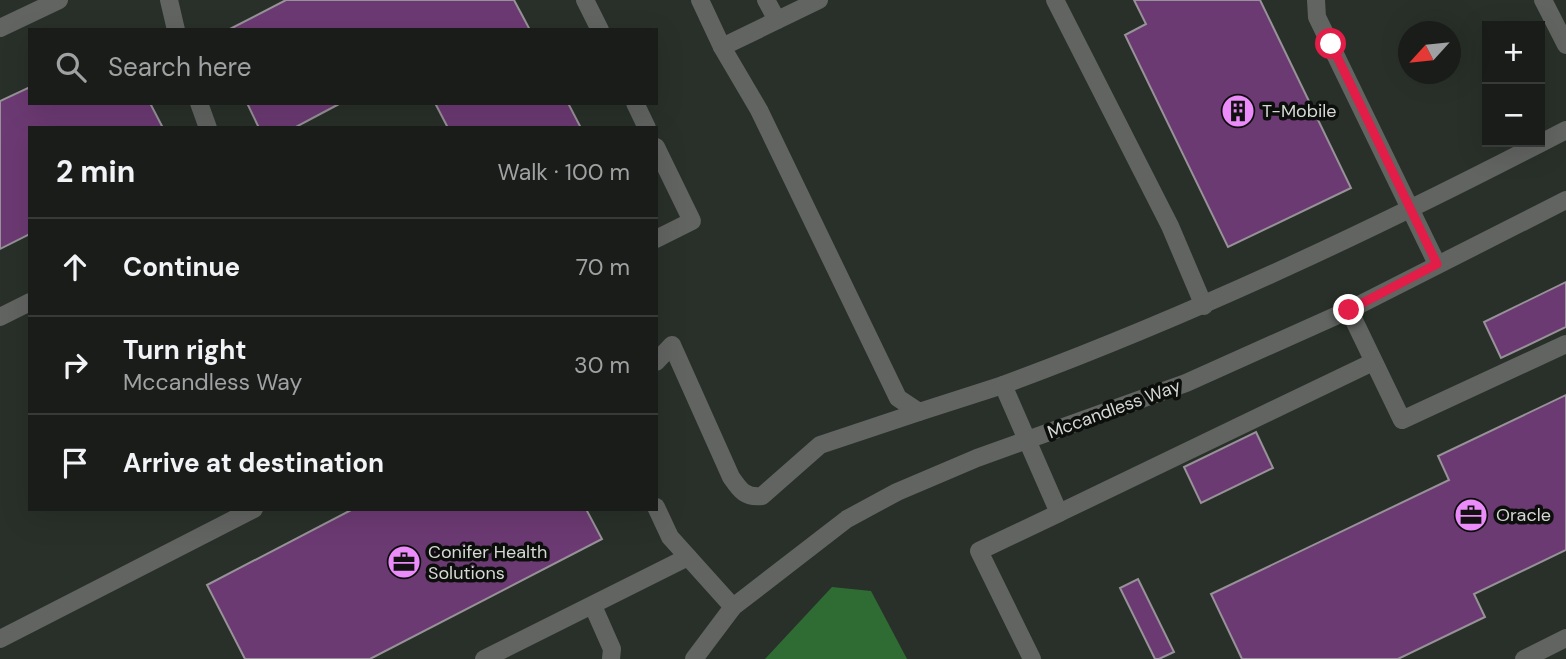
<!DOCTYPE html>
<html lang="en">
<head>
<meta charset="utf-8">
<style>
  :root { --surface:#191c19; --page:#262926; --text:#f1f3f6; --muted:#9fa1a2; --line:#373a38 }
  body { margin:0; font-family:"DM Sans",sans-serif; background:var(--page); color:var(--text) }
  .controls { position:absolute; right:21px; top:21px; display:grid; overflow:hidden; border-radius:0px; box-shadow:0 7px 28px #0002 }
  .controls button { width:63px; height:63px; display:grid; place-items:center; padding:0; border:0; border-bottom:2px solid var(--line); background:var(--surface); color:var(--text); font:35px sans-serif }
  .compass { position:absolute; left:1398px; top:21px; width:63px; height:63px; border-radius:50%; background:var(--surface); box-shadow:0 7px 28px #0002; rotate:243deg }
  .stop { position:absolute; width:21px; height:21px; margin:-16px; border:5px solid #e11d48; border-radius:50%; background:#fff }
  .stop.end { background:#e11d48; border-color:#fff; box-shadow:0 2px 7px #0008 }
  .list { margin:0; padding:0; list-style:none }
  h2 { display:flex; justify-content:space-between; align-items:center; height:91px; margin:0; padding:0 28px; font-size:30px }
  h2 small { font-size:23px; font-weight:400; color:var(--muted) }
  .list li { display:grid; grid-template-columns:46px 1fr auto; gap:21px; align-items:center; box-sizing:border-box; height:98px; padding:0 28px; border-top:2px solid var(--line) }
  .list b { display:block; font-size:26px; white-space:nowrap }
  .list p { margin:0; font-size:23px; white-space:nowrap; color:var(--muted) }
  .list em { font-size:23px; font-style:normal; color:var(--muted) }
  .icon { flex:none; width:38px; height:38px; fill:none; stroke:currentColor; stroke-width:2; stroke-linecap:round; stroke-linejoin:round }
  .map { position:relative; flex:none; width:1566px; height:659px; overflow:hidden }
  .search { position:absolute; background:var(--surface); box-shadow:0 7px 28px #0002; left:28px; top:28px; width:630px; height:77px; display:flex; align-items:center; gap:18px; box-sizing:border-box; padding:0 24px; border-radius:0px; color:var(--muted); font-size:26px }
  .panel { position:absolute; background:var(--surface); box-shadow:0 7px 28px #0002; left:28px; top:126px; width:630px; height:385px; border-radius:0px }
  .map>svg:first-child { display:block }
  .built { fill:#293029; fill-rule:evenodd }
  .water { fill:#2f6c34 }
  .building { fill:#6c3a73; stroke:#979298; stroke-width:2 }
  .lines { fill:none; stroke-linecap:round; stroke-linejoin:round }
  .minor { stroke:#626462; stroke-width:18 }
  .route { stroke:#e11d48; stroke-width:9 }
  .labels { text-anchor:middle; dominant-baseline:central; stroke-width:7; stroke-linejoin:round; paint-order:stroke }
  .poi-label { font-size:18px; fill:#d5d8d5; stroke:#0c0e0c; text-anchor:start }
  .street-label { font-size:18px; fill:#d5d8d5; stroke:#0c0e0c }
</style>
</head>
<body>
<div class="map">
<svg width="1566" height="659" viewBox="0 0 1566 659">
  <rect width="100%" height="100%" fill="#212521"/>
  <path class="built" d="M0,0H1566V659H0ZM1487,26H1540V142H1487ZM30,30H656V103H30ZM1408,32H1450V74H1408ZM30,128H656V509H30Z"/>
  <polygon class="water" points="832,587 871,591 907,659 765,659"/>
  <g class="building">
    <polygon points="286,0 514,0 530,30 228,30"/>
    <polygon points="1134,0 1260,0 1351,188 1228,247 1125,35 1146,24"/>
    <polygon points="30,87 30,103 150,103 163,128 30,128 30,234 0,249 0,101"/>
    <polygon points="247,103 341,103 294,128 259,128"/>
    <polygon points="435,103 568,103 581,128 448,128"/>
    <polygon points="1566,282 1566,327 1501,358 1484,322"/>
    <polygon points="1566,395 1566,550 1474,594 1485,617 1398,659 1242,659 1211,594 1449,480 1438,456"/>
    <polygon points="1256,432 1273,468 1201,503 1184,467"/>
    <polygon points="353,509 586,509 602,539 370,659 245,659 207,585"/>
    <polygon points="1138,579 1174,652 1159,659 1155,659 1120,588"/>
  </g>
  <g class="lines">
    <g class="minor">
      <polyline points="169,0 176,30"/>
      <polyline points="585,0 600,30"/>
      <polyline points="700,0 722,47"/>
      <polyline points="766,0 777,20"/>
      <polyline points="819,0 722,47 759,110 898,398 919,412 1003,385 1059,513 979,551 1032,659"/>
      <polyline points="1055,0 1170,226 1204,306"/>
      <polyline points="1316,0 1317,17 1437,264"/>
      <polyline points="1543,0 1566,45"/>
      <polyline points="0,28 59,0"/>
      <polyline points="199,103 208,128"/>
      <polyline points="635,103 647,128"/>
      <polyline points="656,147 692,221 656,239"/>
      <polyline points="1349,310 1402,420 1566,344"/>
      <polyline points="0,317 30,302"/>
      <path d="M656,362L672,345L731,477C740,490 745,498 762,496L820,445L919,412"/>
      <path d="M1003,385C1198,313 1383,225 1566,130"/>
      <polyline points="656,507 670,537 733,607"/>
      <polyline points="1059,513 1373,362"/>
      <polyline points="593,606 612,649 611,659"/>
      <polyline points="0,639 254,509"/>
      <polyline points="484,659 688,557"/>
      <polyline points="694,659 733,607 847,519 897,492 977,458 1186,383 1349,310 1566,200"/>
      <polyline points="1524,659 1566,638"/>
    </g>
  </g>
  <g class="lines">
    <polyline class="route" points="1331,44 1437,264 1349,310"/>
  </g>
  <defs>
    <symbol id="building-disc" viewBox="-11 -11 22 22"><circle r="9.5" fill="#ec8cfa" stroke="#0c0e0c"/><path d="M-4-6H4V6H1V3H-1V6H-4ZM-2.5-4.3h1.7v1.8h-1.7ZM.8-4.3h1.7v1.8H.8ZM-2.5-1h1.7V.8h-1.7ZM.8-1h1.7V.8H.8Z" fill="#111"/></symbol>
    <symbol id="office-disc" viewBox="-11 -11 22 22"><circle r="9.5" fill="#ec8cfa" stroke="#0c0e0c"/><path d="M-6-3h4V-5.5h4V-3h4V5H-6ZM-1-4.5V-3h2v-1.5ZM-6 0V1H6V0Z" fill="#111"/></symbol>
  </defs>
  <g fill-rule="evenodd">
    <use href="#building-disc" x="1219" y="92" width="38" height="38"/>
    <use href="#office-disc" x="1452" y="496" width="38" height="38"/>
    <use href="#office-disc" x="385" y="543" width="38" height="38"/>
  </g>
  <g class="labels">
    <g class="poi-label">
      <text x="1262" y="111">T-Mobile</text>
      <text x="1496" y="515">Oracle</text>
      <text x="428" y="552">Conifer Health<tspan x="428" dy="21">Solutions</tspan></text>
    </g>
    <g class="street-label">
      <text transform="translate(1114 409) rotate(-20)">Mccandless Way</text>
    </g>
  </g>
</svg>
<div class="controls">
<button>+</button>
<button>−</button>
</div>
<svg class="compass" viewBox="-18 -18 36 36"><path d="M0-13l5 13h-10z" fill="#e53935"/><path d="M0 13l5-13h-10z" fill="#9fa1a2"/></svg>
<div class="stop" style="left:1331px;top:44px"></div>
<div class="stop end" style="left:1349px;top:310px"></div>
<div class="search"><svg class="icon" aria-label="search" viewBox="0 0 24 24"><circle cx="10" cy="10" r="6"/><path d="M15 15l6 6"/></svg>Search here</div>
<section class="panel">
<h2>2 min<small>Walk · 100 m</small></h2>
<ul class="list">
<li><svg class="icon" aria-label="ahead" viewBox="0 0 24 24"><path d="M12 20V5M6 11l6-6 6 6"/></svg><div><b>Continue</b></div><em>70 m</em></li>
<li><svg class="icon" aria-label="right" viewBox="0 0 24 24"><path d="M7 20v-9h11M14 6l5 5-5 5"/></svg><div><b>Turn right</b><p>Mccandless Way</p></div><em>30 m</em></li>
<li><svg class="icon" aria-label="arrive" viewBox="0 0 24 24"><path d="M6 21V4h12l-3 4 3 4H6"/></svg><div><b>Arrive at destination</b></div></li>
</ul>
</section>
</div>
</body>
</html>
